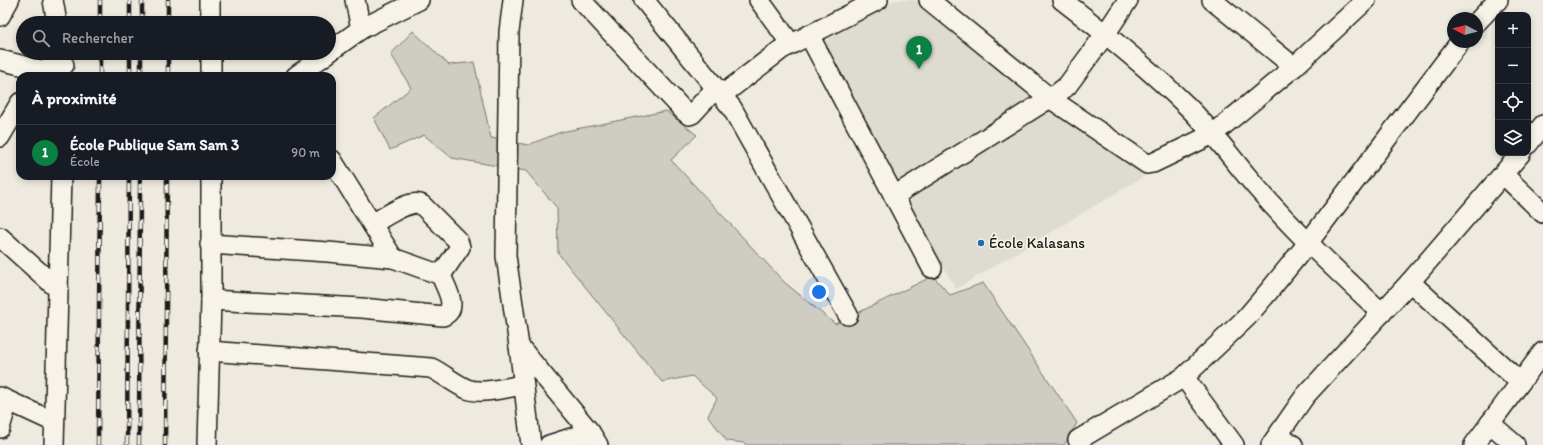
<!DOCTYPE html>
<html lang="fr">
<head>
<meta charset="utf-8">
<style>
  :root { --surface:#171b24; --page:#20242c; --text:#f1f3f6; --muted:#9ea1a6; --line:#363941; --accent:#0b8043 }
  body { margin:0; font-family:Itim,sans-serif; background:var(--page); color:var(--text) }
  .controls { position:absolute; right:12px; top:12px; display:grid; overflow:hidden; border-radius:8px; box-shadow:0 2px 6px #0003 }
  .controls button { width:36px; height:36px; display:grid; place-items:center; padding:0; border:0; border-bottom:1px solid var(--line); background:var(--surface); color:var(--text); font:20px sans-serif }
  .compass { position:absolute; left:1447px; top:12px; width:36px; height:36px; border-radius:50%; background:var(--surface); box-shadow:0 2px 6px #0003; rotate:277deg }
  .you { position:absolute; left:819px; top:292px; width:14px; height:14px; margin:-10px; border:3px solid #fff; border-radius:50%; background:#1a73e8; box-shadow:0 0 0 6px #1a73e833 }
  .badge { display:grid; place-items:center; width:26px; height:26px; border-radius:50%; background:var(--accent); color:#fff; font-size:13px; font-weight:700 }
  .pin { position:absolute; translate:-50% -33px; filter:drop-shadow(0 1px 2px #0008) }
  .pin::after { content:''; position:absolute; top:21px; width:14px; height:12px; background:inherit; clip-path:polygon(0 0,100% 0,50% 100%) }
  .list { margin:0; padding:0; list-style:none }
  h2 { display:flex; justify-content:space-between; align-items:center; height:52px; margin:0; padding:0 16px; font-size:17px }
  h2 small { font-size:13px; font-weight:400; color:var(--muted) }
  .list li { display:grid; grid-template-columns:26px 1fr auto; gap:12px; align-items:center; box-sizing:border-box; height:56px; padding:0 16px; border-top:1px solid var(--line) }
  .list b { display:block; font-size:15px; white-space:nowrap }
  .list p { margin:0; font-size:13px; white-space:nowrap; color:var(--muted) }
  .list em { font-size:13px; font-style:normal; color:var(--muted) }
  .icon { flex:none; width:22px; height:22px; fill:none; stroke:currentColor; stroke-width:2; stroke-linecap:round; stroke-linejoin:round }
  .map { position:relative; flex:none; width:1543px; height:445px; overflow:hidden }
  .search { position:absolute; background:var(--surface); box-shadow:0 2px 6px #0003; left:16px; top:16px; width:320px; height:44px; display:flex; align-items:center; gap:10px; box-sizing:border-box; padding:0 14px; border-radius:22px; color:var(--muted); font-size:15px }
  .panel { position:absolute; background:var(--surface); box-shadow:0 2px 6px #0003; left:16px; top:72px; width:320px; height:108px; border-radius:12px }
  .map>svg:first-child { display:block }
  .built { fill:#dedbd1 }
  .green { fill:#cfccc3; stroke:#767470 }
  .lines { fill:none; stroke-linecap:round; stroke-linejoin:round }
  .minor-casing { stroke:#1c1c1c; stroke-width:22 }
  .minor { stroke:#f7f3e8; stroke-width:19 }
  .rail-casing { stroke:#1c1c1c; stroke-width:4.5 }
  .rail { stroke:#f7f3e8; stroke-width:3; stroke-dasharray:9; stroke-linecap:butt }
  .poi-dot { fill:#1f6fb2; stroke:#f7f3e8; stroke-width:1.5 }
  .labels { text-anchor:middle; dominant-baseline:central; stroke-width:3; stroke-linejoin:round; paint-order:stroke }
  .poi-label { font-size:15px; fill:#1c1c1c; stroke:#f7f3e8; text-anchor:start }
</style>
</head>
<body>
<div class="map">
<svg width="1543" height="445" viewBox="0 0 1543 445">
  <rect width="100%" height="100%" fill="#eeeae0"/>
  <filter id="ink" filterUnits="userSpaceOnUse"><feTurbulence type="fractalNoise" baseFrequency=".025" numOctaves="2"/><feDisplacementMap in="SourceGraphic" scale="8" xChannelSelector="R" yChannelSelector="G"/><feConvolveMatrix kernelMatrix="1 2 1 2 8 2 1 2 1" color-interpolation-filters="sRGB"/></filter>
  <g filter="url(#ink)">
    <g class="built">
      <polygon points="895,0 915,0 1033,98 898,184 825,41"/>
      <polygon points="1049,109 1146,175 956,289 905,198"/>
    </g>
    <polygon class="green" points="413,31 449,65 474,62 491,138 528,145 561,132 666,111 697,135 671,160 784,282 835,324 933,276 950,295 983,283 1077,423 1064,445 747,445 744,443 727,441 708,416 717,398 692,376 662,382 558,253 557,208 526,171 452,158 424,135 390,150 374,118 411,88 391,54"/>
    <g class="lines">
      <defs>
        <g id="minor">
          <polyline points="53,0 57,23"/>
          <polyline points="210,0 210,23"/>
          <polyline points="355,0 361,29"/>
          <polyline points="513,0 509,32 506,256 519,346 531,445"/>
          <polyline points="581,0 684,111 689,115 692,114 716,88"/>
          <polyline points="644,0 732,108 848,315"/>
          <polyline points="759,0 791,44"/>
          <polyline points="929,0 1051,99 1147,164 1153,163 1213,134 1294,67 1366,0"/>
          <path d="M1062,0C1105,33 1148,68 1187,106C1213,131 1234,162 1258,189C1296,233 1339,273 1382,313"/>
          <polyline points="1212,0 1294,67"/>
          <polyline points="0,16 9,0"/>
          <polyline points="1477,22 1498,0"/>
          <polyline points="809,35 932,268"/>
          <polyline points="329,52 361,29 419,0"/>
          <polyline points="211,53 211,76"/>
          <polyline points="0,60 41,70"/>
          <polyline points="37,76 41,70 64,65"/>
          <polyline points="296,76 328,53"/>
          <polyline points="722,95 782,49 878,0"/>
          <polyline points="0,137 20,103"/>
          <polyline points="1528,144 1543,125"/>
          <polyline points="332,160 393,258"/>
          <polyline points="1504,175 1543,213"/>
          <polyline points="894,196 1058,93 1067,86 1106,33 1128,0"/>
          <path d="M372,224C383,218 411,198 422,205L458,241L460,247L441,275"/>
          <polyline points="0,237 58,289"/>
          <path d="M210,244L328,252L393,258L441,275C445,287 460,308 443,316L362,308L211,300"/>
          <polyline points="1410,282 1520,382"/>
          <polyline points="519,346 590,432 598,445"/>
          <path d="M209,351L431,368C444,374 454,384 467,389C481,395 508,387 523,385"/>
          <polyline points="1184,377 1234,445"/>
          <polyline points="0,397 54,422"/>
          <polyline points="1490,423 1515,445"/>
          <polyline points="0,428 8,401"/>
          <polyline points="1278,436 1293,445"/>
          <polyline points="1078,440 1184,377 1246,318 1269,291 1308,243 1460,42"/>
          <polyline points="54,445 61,176"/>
          <polyline points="207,445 211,300 211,176"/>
          <polyline points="549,445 590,432"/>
          <polyline points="1271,445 1305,396 1410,282 1521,153"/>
          <polyline points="1474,445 1543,352"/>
        </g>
      </defs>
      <use href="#minor" class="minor-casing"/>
      <use href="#minor" class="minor"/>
      <defs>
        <g id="rail">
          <polyline points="100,23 100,0"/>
          <polyline points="130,23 130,0"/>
          <polyline points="142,23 142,0"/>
          <polyline points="168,23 168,0"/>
          <polyline points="100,76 100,53"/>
          <polyline points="130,76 130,53"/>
          <polyline points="141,76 141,53"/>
          <polyline points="168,76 168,53"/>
          <polyline points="98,445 100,176"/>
          <polyline points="127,445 129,176"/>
          <polyline points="139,445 140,176"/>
          <polyline points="165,445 167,176"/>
        </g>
      </defs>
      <use href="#rail" class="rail-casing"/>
      <use href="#rail" class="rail"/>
    </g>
  </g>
  <circle class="poi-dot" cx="981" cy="243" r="4"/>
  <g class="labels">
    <g class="poi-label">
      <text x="989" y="243">École Kalasans</text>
    </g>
  </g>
</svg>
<div class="controls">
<button>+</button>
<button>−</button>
<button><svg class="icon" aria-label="locate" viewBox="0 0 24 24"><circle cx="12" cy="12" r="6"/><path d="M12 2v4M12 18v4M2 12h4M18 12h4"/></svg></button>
<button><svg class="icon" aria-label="layers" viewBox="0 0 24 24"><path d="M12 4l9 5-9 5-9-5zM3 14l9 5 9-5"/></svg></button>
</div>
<svg class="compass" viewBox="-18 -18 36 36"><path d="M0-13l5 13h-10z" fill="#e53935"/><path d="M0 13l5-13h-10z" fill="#9ea1a6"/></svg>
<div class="you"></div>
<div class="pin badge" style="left:919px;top:69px">1</div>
<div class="search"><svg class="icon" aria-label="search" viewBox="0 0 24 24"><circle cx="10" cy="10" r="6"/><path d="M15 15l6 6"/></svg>Rechercher</div>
<section class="panel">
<h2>À proximité<small></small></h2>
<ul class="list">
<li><span class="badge">1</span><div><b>École Publique Sam Sam 3</b><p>École</p></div><em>90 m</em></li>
</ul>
</section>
</div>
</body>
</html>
